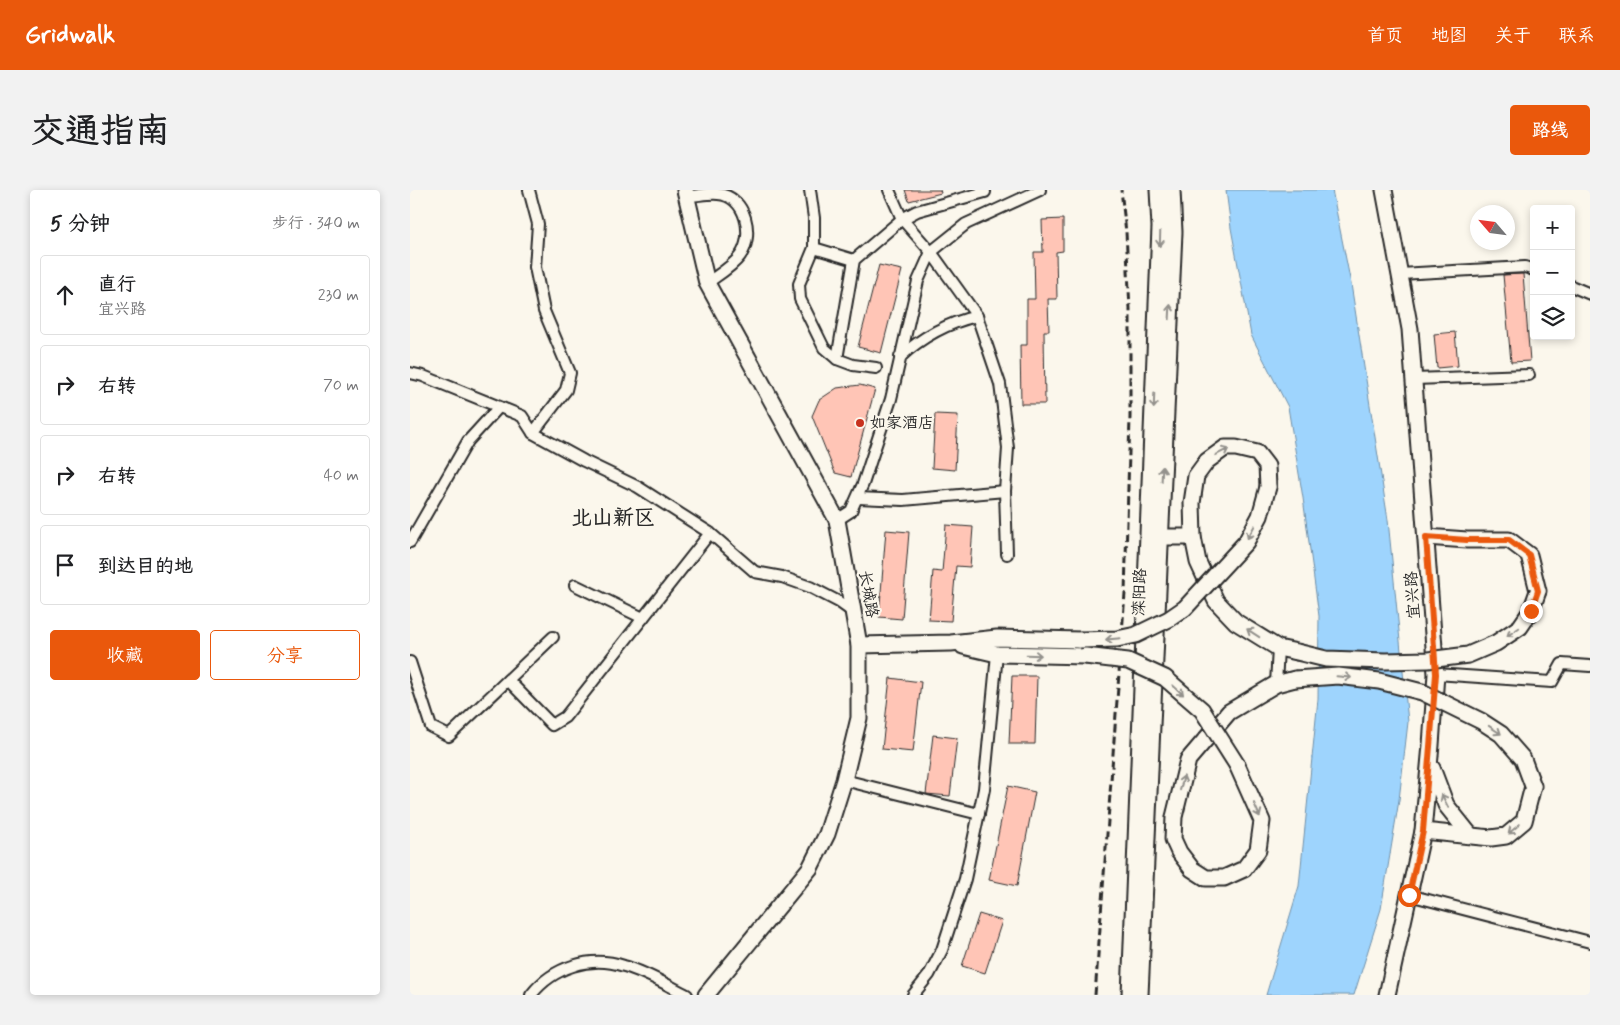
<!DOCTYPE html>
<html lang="zh">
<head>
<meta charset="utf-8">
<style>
  :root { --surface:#fff; --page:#f2f2f2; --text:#202124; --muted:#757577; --line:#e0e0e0; --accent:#ea580c }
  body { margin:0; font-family:Mynerve,"LXGW WenKai TC",sans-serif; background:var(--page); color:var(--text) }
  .controls { position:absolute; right:15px; top:15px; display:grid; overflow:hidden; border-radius:5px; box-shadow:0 2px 8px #0003 }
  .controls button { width:45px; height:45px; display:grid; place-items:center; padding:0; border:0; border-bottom:1px solid var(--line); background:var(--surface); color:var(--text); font:25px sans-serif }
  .compass { position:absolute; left:1060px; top:15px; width:45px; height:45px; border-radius:50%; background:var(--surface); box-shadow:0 2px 8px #0003; rotate:298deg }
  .stop { position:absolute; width:15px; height:15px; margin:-11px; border:4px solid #ea580c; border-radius:50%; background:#fff }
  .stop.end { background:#ea580c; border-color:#fff; box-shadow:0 1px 5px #0008 }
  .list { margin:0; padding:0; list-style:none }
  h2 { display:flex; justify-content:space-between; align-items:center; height:65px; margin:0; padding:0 20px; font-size:21px }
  h2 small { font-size:16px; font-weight:400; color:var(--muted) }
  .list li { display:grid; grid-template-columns:32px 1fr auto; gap:15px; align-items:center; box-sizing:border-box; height:80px; margin:0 10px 10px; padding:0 10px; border:1px solid var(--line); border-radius:5px }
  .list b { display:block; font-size:19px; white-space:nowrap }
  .list p { margin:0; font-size:16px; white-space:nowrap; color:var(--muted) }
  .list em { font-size:16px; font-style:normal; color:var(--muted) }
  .actions { display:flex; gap:10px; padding:15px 20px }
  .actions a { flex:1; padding:11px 0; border:1px solid var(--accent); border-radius:5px; text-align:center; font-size:18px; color:var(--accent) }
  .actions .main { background:var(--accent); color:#fff }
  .icon { flex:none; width:28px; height:28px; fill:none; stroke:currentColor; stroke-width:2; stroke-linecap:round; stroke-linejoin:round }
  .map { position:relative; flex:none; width:1180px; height:805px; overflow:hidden; border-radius:5px }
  header { display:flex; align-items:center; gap:30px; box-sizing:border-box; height:70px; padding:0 25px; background:var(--accent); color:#fff }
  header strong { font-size:24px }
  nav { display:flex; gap:28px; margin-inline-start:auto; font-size:18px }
  .intro { display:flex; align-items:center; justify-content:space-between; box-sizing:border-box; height:120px; padding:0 30px }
  h1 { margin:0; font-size:35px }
  .button { padding:12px 22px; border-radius:5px; background:var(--accent); color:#fff; font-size:18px; font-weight:700 }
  main { display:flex; gap:30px; padding:0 30px }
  aside { flex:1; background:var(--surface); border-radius:5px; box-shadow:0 2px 8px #0003 }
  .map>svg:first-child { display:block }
  .water { fill:#9ed4fd; stroke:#7090a9 }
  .building { fill:#ffc5b6; stroke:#2b2b2b }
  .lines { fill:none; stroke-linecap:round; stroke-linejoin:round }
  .street-casing { stroke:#2b2b2b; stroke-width:14 }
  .secondary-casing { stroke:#2b2b2b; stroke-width:19 }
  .street { stroke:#fbf7ec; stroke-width:10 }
  .secondary { stroke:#fbf7ec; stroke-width:15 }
  .rail { stroke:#2b2b2b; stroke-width:3; stroke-dasharray:8 4; stroke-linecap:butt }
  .secondary-bridge-casing { stroke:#2b2b2b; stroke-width:19; stroke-linecap:butt }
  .secondary-bridge { stroke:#fbf7ec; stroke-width:15 }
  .oneway { stroke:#93918c }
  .route { stroke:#ea580c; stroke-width:6 }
  .poi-dot { fill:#c8321e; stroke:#fbf7ec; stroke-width:2 }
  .labels { text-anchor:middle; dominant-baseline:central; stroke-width:4.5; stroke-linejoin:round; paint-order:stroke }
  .poi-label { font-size:16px; fill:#2b2b2b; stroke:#fbf7ec; text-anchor:start }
  .street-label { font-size:16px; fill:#2b2b2b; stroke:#fbf7ec }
  .district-label { font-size:21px; font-weight:bold; fill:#2b2b2b; stroke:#fbf7ec }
</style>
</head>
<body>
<header>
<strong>Gridwalk</strong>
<nav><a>首页</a><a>地图</a><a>关于</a><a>联系</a></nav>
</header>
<div class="intro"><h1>交通指南</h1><a class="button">路线</a></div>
<main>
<aside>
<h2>5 分钟<small>步行 · 340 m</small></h2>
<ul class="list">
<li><svg class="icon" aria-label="ahead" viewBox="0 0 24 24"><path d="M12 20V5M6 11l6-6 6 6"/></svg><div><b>直行</b><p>宜兴路</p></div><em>230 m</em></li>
<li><svg class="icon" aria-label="right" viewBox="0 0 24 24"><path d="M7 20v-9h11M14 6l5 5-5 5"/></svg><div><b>右转</b></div><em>70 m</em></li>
<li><svg class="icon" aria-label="right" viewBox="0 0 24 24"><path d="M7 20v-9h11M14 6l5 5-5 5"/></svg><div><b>右转</b></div><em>40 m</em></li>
<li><svg class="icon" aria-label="arrive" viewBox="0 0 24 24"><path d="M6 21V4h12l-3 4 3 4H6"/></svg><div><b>到达目的地</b></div></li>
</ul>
<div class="actions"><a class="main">收藏</a><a>分享</a></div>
</aside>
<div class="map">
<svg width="1180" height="805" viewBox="0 0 1180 805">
  <rect width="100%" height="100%" fill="#fbf7ec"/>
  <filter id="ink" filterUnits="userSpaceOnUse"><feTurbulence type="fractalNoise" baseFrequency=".02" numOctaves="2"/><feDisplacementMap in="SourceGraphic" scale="10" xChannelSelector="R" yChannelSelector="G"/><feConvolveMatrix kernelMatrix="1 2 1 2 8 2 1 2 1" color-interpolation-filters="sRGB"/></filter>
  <g filter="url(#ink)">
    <polygon class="water" points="816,0 922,0 941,94 978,330 998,532 989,610 971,719 944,805 856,805 889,696 908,509 909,426 893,308 878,217 841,145 821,38"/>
    <g class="building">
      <polygon points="495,0 530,0 531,3 499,11"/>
      <polygon points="653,29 653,61 646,62 647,109 638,109 639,141 634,141 635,214 611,214 610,155 617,155 617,109 625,109 624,62 633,62 632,30"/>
      <polygon points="469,75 492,80 471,163 448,157"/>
      <polygon points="1113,84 1120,171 1101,172 1093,85"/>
      <polygon points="1045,142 1048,176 1027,178 1024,144"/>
      <polygon points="450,195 465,199 441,287 425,283 402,226 409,210 427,198"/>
      <polygon points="525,224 548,225 545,280 522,278"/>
      <polygon points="536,335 563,337 560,377 546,376 541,431 519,430 523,381 532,382"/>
      <polygon points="476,340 499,342 492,429 469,427"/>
      <polygon points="602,486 627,486 625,554 599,554"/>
      <polygon points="480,488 511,492 503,562 472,559"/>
      <polygon points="523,545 547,548 540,606 516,604"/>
      <polygon points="598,596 625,602 607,696 579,690"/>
      <polygon points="569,724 592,731 575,783 552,776"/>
    </g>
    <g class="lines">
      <defs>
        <g id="street">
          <polyline points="119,0 128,34 125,77 134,121 160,183 156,200 123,243"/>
          <polyline points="400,0 404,28 404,58 444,70"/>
          <polyline points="479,0 492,29 521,62 567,126 590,194 598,258 595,301 597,364"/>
          <path d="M276,6C286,6 298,3 308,4C336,6 345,46 330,66C322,77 308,85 297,93"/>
          <polyline points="404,58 389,94 390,109 414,158 427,169 443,175 466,178"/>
          <polyline points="990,84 1115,77 1124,80"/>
          <polyline points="1161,96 1180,104"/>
          <path d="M490,167C513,146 537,133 567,126"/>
          <polyline points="427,169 444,70 492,29 507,21 575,2"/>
          <polyline points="0,183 13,186 112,226 123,243 174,271 228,297 300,343 345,382 372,387 400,397 429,412 443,422"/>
          <polyline points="1004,189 1119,185"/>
          <polyline points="448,308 493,310 595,301"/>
          <polyline points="427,330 441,321 453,294 481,209 508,91 521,62 556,34 630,0"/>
          <polyline points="0,352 58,251 89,217"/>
          <polyline points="165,395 233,428"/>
          <polyline points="0,472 21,537 39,546 143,447"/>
          <polyline points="1026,484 1142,492 1152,474 1180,476"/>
          <polyline points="98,490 142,535 155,527 300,343"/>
          <polyline points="866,494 868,458"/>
          <polyline points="434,590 569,624"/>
          <polyline points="999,705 1180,752"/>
          <path d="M121,805C143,777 180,765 214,776C236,782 257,795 277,805"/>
          <polyline points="503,805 519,785 532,760 555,689 574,599 587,464"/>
        </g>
        <g id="secondary">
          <polyline points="275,0 297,93 427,330 449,455 449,528 434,590 417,644 400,678 296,805"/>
          <polyline points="974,0 1000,139 1026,484 1021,555 1013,641 977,805"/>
          <polyline points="858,297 857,276 847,263 826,258 815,258 797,271 786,286 782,313 783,347 788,372 806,411 826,432 868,458 887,462"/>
          <polyline points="749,347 783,347"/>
          <polyline points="1016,347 1057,350 1099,350 1119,365 1128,401"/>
          <polyline points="449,455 541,453 587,448 670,450"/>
          <polyline points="553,456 587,464 675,466"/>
          <polyline points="827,575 852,631 848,660 834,679 814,688 796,688 782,679 769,662 763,649 764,627 778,570 819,522 866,494 885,489"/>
          <polyline points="1022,578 1036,615 1060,645"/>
          <polyline points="1013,641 1081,648 1096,646 1114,631 1123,596"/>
          <polyline points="720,805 750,37 748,0"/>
          <polyline points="730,805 764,42 762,0"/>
        </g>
      </defs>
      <use href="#street" class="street-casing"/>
      <use href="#secondary" class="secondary-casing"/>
      <use href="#street" class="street"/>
      <use href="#secondary" class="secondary"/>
      <polyline class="rail" points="685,805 715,403 720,227 720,119 716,42 711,0"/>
      <defs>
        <g id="secondary-bridge">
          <polyline points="670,450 707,449 726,445 759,429 775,418 836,352 850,326 858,297"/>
          <polyline points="887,462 916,469 975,471 1018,470 1058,465 1086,453 1110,437 1121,421 1128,401"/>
          <polyline points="675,466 718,471 755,488 792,520 827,575"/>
          <polyline points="885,489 928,486 969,491 1012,502 1071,531 1091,544 1113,569 1123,596"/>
        </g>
      </defs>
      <use href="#secondary-bridge" class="secondary-bridge-casing"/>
      <use href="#secondary-bridge" class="secondary-bridge"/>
    </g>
    <defs><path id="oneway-shaft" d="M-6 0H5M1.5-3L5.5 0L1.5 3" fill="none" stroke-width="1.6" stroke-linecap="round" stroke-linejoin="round" transform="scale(1.25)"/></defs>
    <g class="oneway">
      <use href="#oneway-shaft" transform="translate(750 49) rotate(92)"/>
      <use href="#oneway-shaft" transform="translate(760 122) rotate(-87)"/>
      <use href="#oneway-shaft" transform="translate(744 211) rotate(92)"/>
      <use href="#oneway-shaft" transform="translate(812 262) rotate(-27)"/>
      <use href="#oneway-shaft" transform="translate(752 284) rotate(-87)"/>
      <use href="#oneway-shaft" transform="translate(841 342) rotate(119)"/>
      <use href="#oneway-shaft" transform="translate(1103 442) rotate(145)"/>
      <use href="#oneway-shaft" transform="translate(843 443) rotate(-147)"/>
      <use href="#oneway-shaft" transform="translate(703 449) rotate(175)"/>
      <use href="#oneway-shaft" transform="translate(624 465) rotate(2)"/>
      <use href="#oneway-shaft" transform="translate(934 487) rotate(5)"/>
      <use href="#oneway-shaft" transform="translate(768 500) rotate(42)"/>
      <use href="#oneway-shaft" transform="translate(1085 540) rotate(34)"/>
      <use href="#oneway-shaft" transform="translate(772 593) rotate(-75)"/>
      <use href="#oneway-shaft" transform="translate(1035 611) rotate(-116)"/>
      <use href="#oneway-shaft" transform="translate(847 620) rotate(66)"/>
      <use href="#oneway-shaft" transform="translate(1104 639) rotate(140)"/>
    </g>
  </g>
  <g class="lines" filter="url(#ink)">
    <polyline class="route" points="999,705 1013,641 1026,484 1016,347 1057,350 1099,350 1119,365 1128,401 1121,421"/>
  </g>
  <circle class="poi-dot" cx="450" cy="233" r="5"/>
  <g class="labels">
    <g class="poi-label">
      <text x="460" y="233">如家酒店</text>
    </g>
    <g class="street-label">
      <text transform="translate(730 402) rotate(-88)">滦阳路</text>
      <text transform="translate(458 404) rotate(80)">长城路</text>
      <text transform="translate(1003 405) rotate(-94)">宜兴路</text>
    </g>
    <g class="district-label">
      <text x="203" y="328">北山新区</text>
    </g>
  </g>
</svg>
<div class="controls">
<button>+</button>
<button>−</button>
<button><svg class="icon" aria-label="layers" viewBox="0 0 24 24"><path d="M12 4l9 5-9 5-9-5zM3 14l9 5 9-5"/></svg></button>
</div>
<svg class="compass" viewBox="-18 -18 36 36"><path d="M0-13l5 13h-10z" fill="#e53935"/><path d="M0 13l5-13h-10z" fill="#757577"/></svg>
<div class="stop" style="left:999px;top:705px"></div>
<div class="stop end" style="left:1121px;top:421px"></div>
</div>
</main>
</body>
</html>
